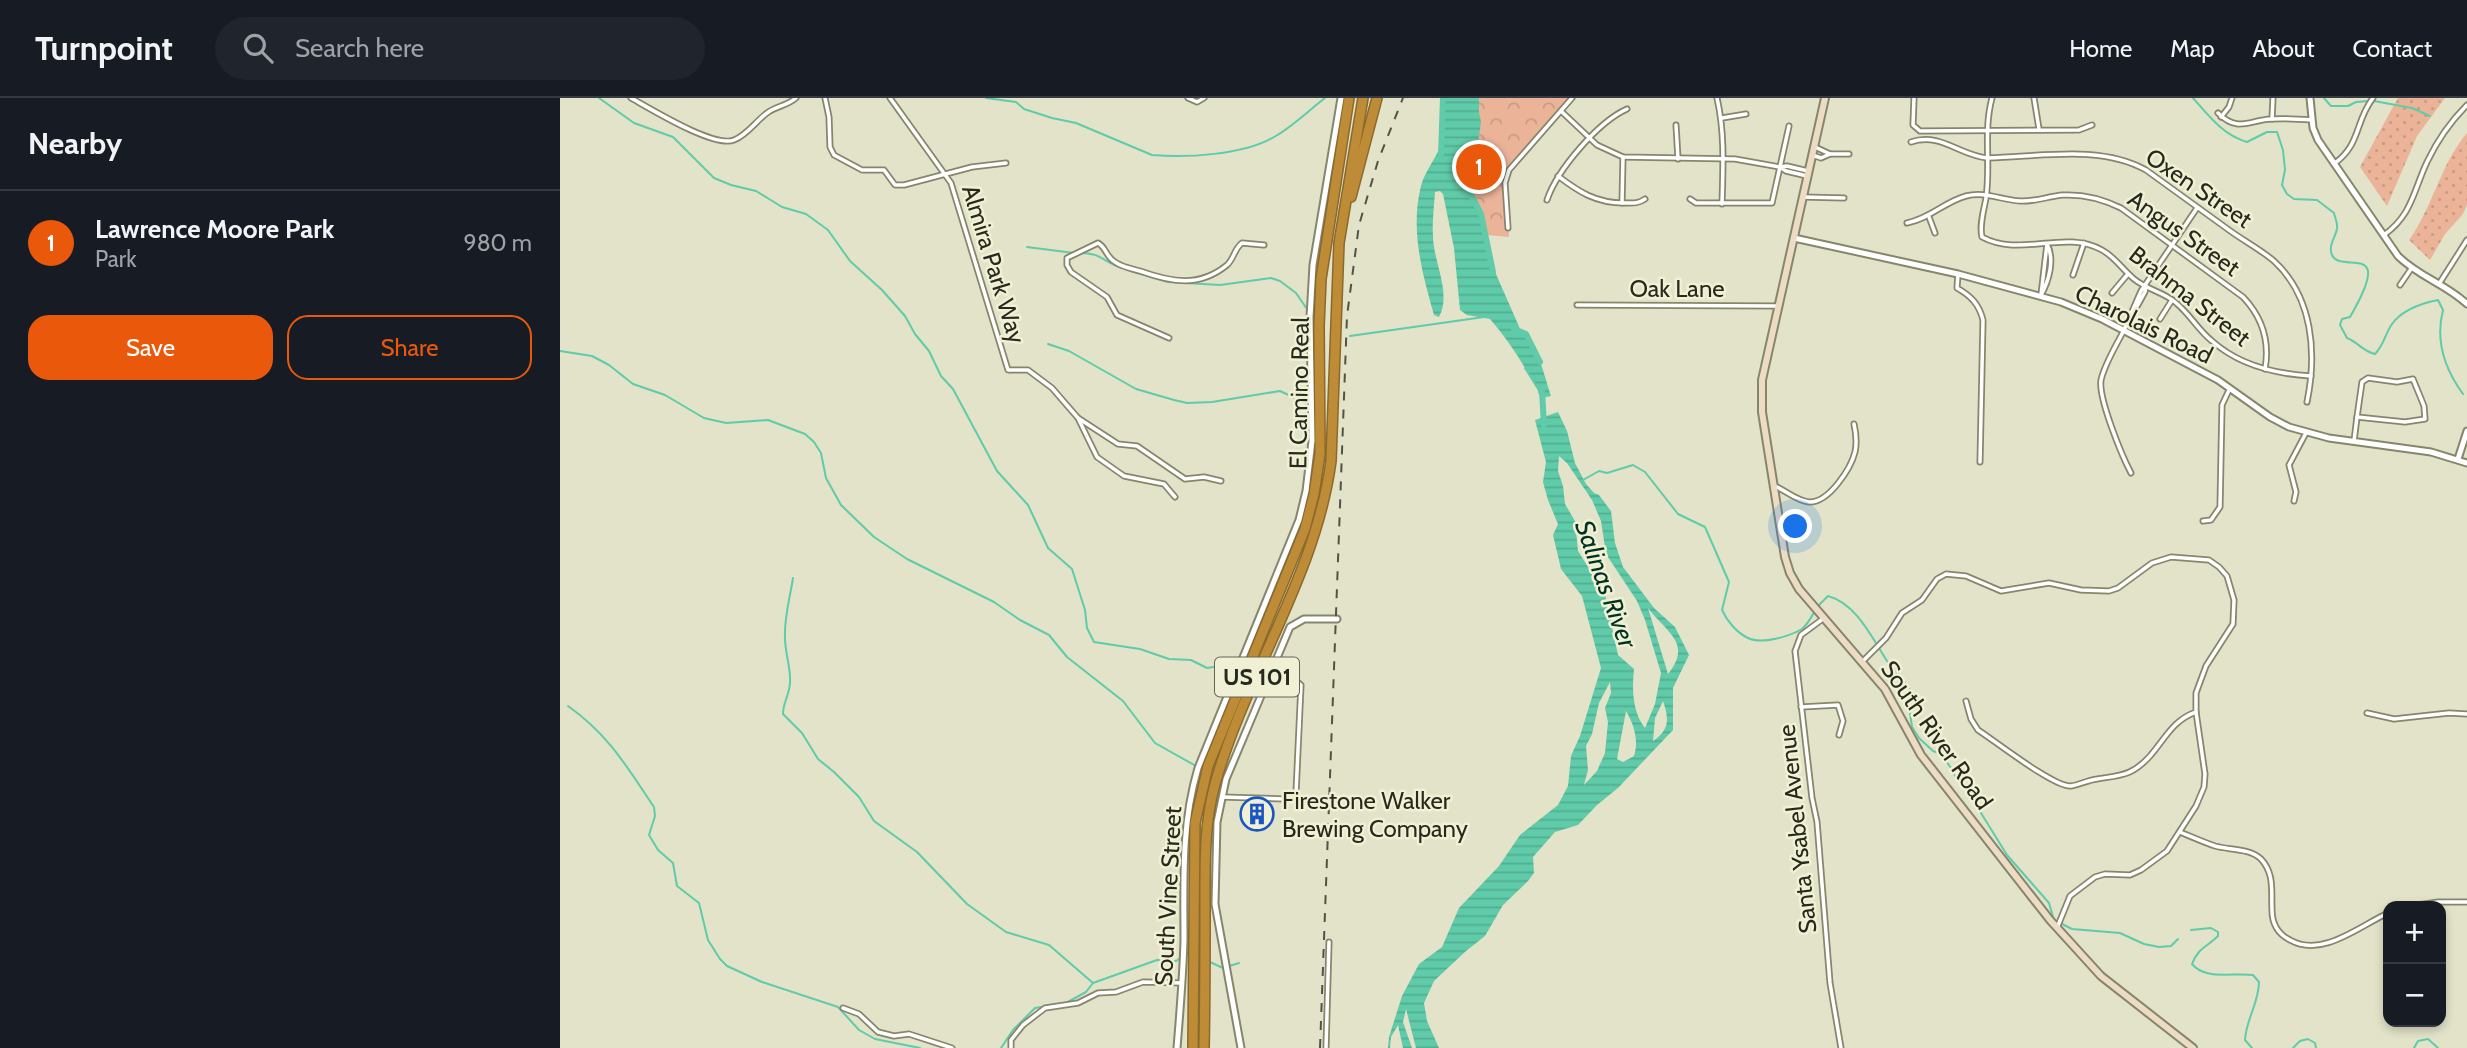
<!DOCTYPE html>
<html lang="en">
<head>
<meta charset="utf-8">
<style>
  :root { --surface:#171b24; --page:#20242c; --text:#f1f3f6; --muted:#9ea1a6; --line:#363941; --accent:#ea580c }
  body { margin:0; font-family:Cabin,sans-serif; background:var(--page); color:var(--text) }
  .controls { position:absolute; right:21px; bottom:21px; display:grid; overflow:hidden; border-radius:14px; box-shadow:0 4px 10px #0003 }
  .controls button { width:63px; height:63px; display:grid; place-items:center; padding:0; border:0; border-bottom:2px solid var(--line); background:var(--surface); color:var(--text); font:35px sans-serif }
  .you { position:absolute; left:1236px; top:429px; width:24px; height:24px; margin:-18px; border:5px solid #fff; border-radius:50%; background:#1a73e8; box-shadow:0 0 0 10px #1a73e833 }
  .badge { display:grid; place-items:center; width:46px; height:46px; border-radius:50%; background:var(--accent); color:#fff; font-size:23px; font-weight:700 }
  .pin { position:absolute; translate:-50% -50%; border:4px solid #fff; box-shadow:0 2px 7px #0006 }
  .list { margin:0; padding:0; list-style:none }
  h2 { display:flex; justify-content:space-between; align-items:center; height:91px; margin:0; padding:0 28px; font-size:30px }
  h2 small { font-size:23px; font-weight:400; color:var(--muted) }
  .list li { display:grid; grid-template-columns:46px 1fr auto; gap:21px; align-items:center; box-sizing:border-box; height:105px; padding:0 28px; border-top:2px solid var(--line) }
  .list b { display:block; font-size:26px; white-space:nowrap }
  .list p { margin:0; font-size:23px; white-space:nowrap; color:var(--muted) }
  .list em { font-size:23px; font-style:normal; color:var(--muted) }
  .actions { display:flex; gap:14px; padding:21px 28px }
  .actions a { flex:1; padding:16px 0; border:2px solid var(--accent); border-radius:21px; text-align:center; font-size:24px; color:var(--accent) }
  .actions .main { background:var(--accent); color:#fff }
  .icon { flex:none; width:38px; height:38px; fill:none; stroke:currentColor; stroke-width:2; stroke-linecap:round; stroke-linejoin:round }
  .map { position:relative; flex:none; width:1907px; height:950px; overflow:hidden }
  header { display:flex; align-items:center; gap:42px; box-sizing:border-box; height:98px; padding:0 35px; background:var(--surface); border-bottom:2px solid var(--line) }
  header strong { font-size:33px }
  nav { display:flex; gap:38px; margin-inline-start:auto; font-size:24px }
  .search { width:490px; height:63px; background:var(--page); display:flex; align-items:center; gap:18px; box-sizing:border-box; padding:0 24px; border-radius:38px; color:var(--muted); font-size:26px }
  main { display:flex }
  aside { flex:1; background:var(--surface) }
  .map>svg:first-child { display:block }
  .grass { fill:url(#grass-dots) }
  .forest { fill:url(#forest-crowns) }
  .water { fill:url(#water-rules); fill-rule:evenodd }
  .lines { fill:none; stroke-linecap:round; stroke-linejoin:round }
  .stream { stroke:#60cba9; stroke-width:2 }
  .river { stroke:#60cba9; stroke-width:6 }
  .minor-casing { stroke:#86866d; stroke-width:7 }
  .tertiary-casing { stroke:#86866d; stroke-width:9 }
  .secondary-casing { stroke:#86866d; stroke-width:10 }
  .motorway-casing { stroke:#8a692e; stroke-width:12 }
  .minor { stroke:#fff; stroke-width:3.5 }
  .tertiary { stroke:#fff; stroke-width:5 }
  .secondary { stroke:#ecdcc3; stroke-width:6 }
  .motorway { stroke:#be8c36; stroke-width:9 }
  .rail { stroke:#525345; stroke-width:2; stroke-dasharray:9 9; stroke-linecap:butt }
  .labels { text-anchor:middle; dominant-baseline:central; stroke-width:5; stroke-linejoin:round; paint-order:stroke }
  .shield { fill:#f0f0d4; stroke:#646555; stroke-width:2 }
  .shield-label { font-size:23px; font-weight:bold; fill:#28291e }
  .street-label { font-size:24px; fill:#28291e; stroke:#f0f0d4 }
  .poi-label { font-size:24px; fill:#28291e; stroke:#f0f0d4; text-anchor:start }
  .water-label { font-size:26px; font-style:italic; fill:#003224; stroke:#f0f0d4 }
</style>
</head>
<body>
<header>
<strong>Turnpoint</strong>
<div class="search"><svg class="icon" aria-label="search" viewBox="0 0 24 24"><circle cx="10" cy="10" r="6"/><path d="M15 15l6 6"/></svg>Search here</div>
<nav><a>Home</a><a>Map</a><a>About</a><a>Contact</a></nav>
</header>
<main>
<aside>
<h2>Nearby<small></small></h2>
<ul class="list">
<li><span class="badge">1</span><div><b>Lawrence Moore Park</b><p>Park</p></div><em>980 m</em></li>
</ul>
<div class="actions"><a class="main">Save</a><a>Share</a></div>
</aside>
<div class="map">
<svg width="1907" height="950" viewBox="0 0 1907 950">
  <defs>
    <pattern id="grass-dots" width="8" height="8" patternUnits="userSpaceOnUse" patternTransform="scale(1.75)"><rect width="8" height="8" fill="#ebb499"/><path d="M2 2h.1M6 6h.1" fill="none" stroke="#ca9b83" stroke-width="1.8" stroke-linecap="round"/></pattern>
    <pattern id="forest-crowns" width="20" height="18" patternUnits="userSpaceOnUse" patternTransform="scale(1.75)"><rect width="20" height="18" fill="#ebb499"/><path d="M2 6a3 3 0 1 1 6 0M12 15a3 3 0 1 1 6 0" fill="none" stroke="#ca9b83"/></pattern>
    <pattern id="water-rules" width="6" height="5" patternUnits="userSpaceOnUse" patternTransform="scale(1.75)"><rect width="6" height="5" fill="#60cba9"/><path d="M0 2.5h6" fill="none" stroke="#53ae91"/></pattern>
  </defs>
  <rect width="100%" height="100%" fill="#e2e3c8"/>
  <g class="grass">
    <polygon points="1838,0 1885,0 1857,38 1827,108 1800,69"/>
    <path d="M1907,35V107L1903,116L1885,136L1870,162L1849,142C1873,109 1880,67 1907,35Z"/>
  </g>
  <path class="forest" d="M883,0H1012C999,15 951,63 947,79C942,97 947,121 949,139L926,137L923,128L880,49L883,29Z"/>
  <g class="water">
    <path d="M883,0H919V14L921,24L916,59L914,100L921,116L932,167L961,233C977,244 985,280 991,298L982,300C967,272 951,245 930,221L907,217L900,212L894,150L883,96L880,93L875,94C874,109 872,124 873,138C873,163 892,195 879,219L874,217C862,175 850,131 861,88C865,73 875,62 880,49C886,34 883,15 883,0Z"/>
    <path d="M998,314L1007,333L1015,365L1026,386L1034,395L1039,397L1051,413L1055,445L1063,469L1094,510L1115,529L1129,557L1113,590V632L1058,690L1037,707L1018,727L995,734L973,759L974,775L968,783L943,807L925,838L906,853L874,883L864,905L867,923L879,950H856L846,911L843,924L852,950H843L838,927L831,939L830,950H828L829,939L842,898L859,866L882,849L899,810L939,768L960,737L998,707L1008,688L1011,658L1020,638L1041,570L1022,498L1001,471L993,437L998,426L988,402L983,384L986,364L975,322ZM999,358L1007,365L1032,402L1041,423L1046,456L1077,503L1085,522L1101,575L1095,606L1085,630C1072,614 1072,590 1074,571L1058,557L1045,496L1018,453L1015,423L1005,406L1003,388L998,373ZM1088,510C1106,534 1133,545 1108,576ZM1050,584L1051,595L1045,610L1048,624L1045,655L1037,673L1024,687L1028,672L1026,648L1032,636L1039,605ZM1103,603C1109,620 1110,632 1093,643L1095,620ZM1066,613C1074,627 1079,642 1074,658L1063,664L1057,661Z"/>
  </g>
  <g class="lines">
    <g class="stream">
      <polyline points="39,0 74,25 113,39 154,80 171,87 196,93 222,109 246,116 268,132 290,163 322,192 345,218 355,236 369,253 381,278 393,291 437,373 468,407 488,450 512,471 525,512 527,530 534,544 580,551 609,561 631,562 647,570 672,566"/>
      <path d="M426,0L456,4L464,11L492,20L516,25L592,57C626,60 684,57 714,39C732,29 748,13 765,0"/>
      <path d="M1633,0C1649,18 1663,37 1687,44L1707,34H1717L1723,52L1725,72L1722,87L1727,96L1734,101L1757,102L1774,115C1775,120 1778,125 1777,131C1775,140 1768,148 1772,157C1781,177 1836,140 1790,219L1782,221L1780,227L1787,240C1798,244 1802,253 1815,256C1824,247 1825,236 1832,226C1842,212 1863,205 1878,202L1883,212C1875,243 1884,270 1903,296"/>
      <polyline points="1764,0 1771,8 1788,8 1796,4 1809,3"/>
      <polyline points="1814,3 1852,10 1870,18"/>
      <polyline points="467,149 514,155"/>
      <path d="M520,155C542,155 543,164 562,170"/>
      <polyline points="571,173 608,184 660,187 711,180 720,183 736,195 747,211"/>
      <polyline points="790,238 924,219"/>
      <polyline points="488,246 509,253 576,291 614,302 627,305 652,304 720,293 750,307"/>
      <polyline points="0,253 32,258 49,267 73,286 105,297 144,320 166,325 208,322 245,336 254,344 261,355 266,380 281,407 314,439 347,461 434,504 460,522 489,537 507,559 563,603 595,645 636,668"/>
      <polyline points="965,270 977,289"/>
      <polyline points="979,294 982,300"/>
      <path d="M1023,382L1039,373L1047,375L1073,367L1085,374L1118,416L1145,429L1169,484L1162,512C1167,523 1177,535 1188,540C1202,547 1230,538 1242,531C1248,526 1251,519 1255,513"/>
      <path d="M233,480C230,500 224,519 225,540C225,555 231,570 230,584C230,596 223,604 223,616L242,635L258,661L274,674L299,699L314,723L357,754L407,806L446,834L489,847L533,885"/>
      <path d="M1258,508L1268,498C1297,506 1312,540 1327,563C1336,576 1348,584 1353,599L1349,608L1352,629L1359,640L1373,653L1381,656L1391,670L1397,682L1408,694L1447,757L1489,805L1494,822L1512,831L1560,835L1584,846L1599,849L1611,848L1618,841"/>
      <path d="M8,608C49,637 67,669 94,709L95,718L89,737L98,752L113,765L117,788L139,805L148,842L160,861L167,868L202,884L278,909L299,932L315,941L360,950"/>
      <path d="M1631,832L1651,830L1658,834V838C1647,849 1638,850 1632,866C1646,883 1673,874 1693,877L1699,884C1699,905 1686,921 1685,942L1692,950"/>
      <polyline points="650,864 663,870 679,865"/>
      <polyline points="441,950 453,932 475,910 506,905 526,894 533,885 597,862 616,863 619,861"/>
      <polyline points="1733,950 1740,943 1748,941 1755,945 1756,950"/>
      <polyline points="1854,950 1858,943 1868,941 1878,950"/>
    </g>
    <g class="river">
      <polyline points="881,57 883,0"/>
      <polyline points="910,95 921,116 933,174"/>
      <polyline points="954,231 966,236 980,264"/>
      <polyline points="982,293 984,327"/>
    </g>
    <defs>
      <g id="minor">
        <path d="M71,0C91,11 154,50 174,42C187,37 196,23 207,15C216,8 227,8 236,0"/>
        <polyline points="265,0 269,19 270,49 274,57 302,72 324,72 335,87 344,87 412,69 446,65"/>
        <polyline points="330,0 391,85 448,272 468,272 492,290 518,320 537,359 564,378 604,386 615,399"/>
        <polyline points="628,0 637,4 644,0"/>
        <path d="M1157,0C1165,35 1163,70 1162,106"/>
        <polyline points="1354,0 1353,27 1360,33 1519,32 1532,27"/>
        <path d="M1432,0C1423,33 1431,67 1426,100C1424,112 1419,127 1422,139C1461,160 1504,131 1542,152C1555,159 1562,171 1574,181C1586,191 1603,194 1615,204C1630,216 1638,232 1652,243C1679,267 1716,276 1751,278"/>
        <polyline points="1474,0 1479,31"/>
        <polyline points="1001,13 1037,47 1063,59 1175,61 1220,69"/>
        <path d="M1658,15C1678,35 1689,22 1711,21C1725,20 1739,21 1752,22"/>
        <polyline points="1661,19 1669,9 1672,0"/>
        <polyline points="1162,20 1186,16"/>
        <polyline points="1712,21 1713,0"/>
        <polyline points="1116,27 1118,61"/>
        <path d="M1351,44C1381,34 1400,58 1428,60C1479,59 1540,46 1586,72C1614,92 1641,112 1669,132C1684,143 1700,151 1714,163C1753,199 1757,255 1747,304"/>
        <polyline points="1270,56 1289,56"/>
        <polyline points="1252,57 1261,60 1270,56 1255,49"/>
        <path d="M1775,65C1801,46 1795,23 1813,0"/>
        <path d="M998,78C1019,94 1036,105 1064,105C1072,105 1078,106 1085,101"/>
        <polyline points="1247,78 1226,73 1220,69 1227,68 1248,73"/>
        <polyline points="1243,99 1284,100"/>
        <polyline points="1130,101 1136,105 1212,105 1229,28"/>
        <path d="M987,102C997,72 1038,24 1067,11"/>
        <polyline points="1062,105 1063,59"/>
        <polyline points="1369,119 1375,135"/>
        <path d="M1347,125C1371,120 1384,104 1406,98C1425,93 1441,102 1460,103C1475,104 1489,98 1503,97C1524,96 1543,101 1561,110L1683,199C1702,219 1710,243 1705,271"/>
        <polyline points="948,130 945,85 949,72 1012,0"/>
        <path d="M1824,137C1852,117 1853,94 1867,64C1877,43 1890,24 1907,7"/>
        <path d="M1487,146C1495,161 1489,183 1481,197Z"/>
        <path d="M1398,176L1397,190C1411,198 1419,206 1423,222L1420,364"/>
        <polyline points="1513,177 1524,145"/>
        <polyline points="1879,186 1907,142"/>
        <polyline points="1840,187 1851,171"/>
        <polyline points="1586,188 1585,194 1564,232 1581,193 1637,110"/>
        <polyline points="1552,195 1568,176"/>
        <polyline points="1017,207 1218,208"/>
        <polyline points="1600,221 1612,202"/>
        <path d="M1564,232C1556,248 1545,265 1541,282C1538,300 1562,358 1571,375"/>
        <path d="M609,240L557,217L547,199L511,174L507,167V160L538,145C546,149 546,159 555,164C562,169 572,171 580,173C611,184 639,190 667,167C674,161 674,151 682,145L704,147"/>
        <polygon points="1808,280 1837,284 1853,281 1864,308 1865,321 1845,324 1797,319 1802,284"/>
        <polyline points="518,320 558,346 577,348 625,381 644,379 661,383"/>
        <polyline points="1794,343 1797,319"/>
        <path d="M1215,388C1226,393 1237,403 1249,404C1269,405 1291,370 1295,354C1297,345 1296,335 1294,326"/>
        <polyline points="1734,403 1736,394 1729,367 1746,335"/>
        <polyline points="1643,423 1651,422 1660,409 1662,307 1670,290"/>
        <polyline points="1264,520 1241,537 1235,553 1252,700 1257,724 1270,885 1281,950"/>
        <polyline points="1302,564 1326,540 1342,515 1362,502 1377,481 1386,476 1406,478 1441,493 1489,485 1521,492 1549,493 1558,490 1592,465 1611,459 1649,462 1659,469 1667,478 1674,502 1673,526 1646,568 1636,595 1636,614 1645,676 1644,689 1636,708 1607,753 1581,772 1570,777 1545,776 1535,779 1510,798 1497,830"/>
        <path d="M1406,603L1411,621L1418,632C1435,643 1495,690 1511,688C1519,687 1528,682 1537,681C1561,677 1572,678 1590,658C1605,641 1613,622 1636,614"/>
        <polyline points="1241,609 1278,607 1283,623 1279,637"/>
        <polyline points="1807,615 1834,621 1889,615 1907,616"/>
        <polyline points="662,699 726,701 736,695 741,587 735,582 711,571"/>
        <path d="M1620,734C1632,739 1643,744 1655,748C1669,752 1690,750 1701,761C1715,776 1711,794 1712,812C1712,825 1718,836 1730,842C1762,860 1798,829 1828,815"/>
        <polyline points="1851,808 1878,804 1907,804"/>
        <polyline points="283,910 299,916 318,934 334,938 349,936 392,950"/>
        <polyline points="451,950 451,942 463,927 485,910 518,905 538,895 556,894 583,884 622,885"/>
        <polyline points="766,950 769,844"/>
      </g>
      <g id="tertiary">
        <path d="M1750,0L1753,30L1758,42L1838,158C1859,179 1886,186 1907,206"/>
        <polyline points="1234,140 1398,176 1501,204 1542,221 1658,282 1710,319 1729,329 1769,340 1871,354 1907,365"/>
        <polyline points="1898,361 1907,333"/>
        <path d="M617,950C620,914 623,878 624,842C624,784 621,727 638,670L739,422L746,393L752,343L750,219L753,167L781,0"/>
        <polyline points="681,950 655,806 657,724 666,681 730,529 744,521 777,521"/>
      </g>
      <polyline id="secondary" points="1265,0 1202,282 1202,314 1225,459 1230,475 1239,491 1325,591 1361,657 1490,822 1541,878 1633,950"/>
      <g id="motorway">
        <polyline points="791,99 817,0"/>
        <polyline points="633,950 635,725 648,668 745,431 754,396 760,356 759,228 761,181 789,0"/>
        <path d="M644,950C645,902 645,855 645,807C645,766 644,726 655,686C686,576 756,477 771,363L779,145L803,0"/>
      </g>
    </defs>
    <use href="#minor" class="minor-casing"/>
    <use href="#tertiary" class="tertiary-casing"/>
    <use href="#secondary" class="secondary-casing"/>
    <use href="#motorway" class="motorway-casing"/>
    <use href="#minor" class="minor"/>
    <use href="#tertiary" class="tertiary"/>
    <use href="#secondary" class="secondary"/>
    <use href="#motorway" class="motorway"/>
    <polyline class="rail" points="760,950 787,218 799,127 818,63 843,0"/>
  </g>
  <defs>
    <symbol id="building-ring" viewBox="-11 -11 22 22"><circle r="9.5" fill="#f0f0d4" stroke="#1a55c1" stroke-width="1.5"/><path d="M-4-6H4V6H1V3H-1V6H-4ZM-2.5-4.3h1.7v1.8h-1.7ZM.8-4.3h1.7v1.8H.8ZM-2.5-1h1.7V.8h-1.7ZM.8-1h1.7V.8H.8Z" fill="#1a55c1"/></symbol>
  </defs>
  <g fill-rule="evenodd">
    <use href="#building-ring" x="678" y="697" width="38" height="38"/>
  </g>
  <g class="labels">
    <rect class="shield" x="655" y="559.5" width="84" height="39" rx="5"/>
    <g class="shield-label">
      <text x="697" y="579">US 101</text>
    </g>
    <g class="street-label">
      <text transform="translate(1639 90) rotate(34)">Oxen Street</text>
      <text transform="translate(1624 135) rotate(35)">Angus Street</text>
      <text transform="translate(434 166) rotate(73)">Almira Park Way</text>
      <text x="1117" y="190">Oak Lane</text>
      <text transform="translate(1630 198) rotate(38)">Brahma Street</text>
      <text transform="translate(1584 226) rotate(26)">Charolais Road</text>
      <text transform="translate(739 295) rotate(-89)">El Camino Real</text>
      <text transform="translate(1377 637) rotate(55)">South River Road</text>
      <text transform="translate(1237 731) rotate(-96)">Santa Ysabel Avenue</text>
      <text transform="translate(608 798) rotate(-87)">South Vine Street</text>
    </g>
    <g class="poi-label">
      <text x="722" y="702">Firestone Walker<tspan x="722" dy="28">Brewing Company</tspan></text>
    </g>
    <g class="water-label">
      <text transform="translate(1046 486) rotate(70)">Salinas River</text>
    </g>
  </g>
</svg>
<div class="controls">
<button>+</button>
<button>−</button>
</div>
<div class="you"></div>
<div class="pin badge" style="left:919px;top:69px">1</div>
</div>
</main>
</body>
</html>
